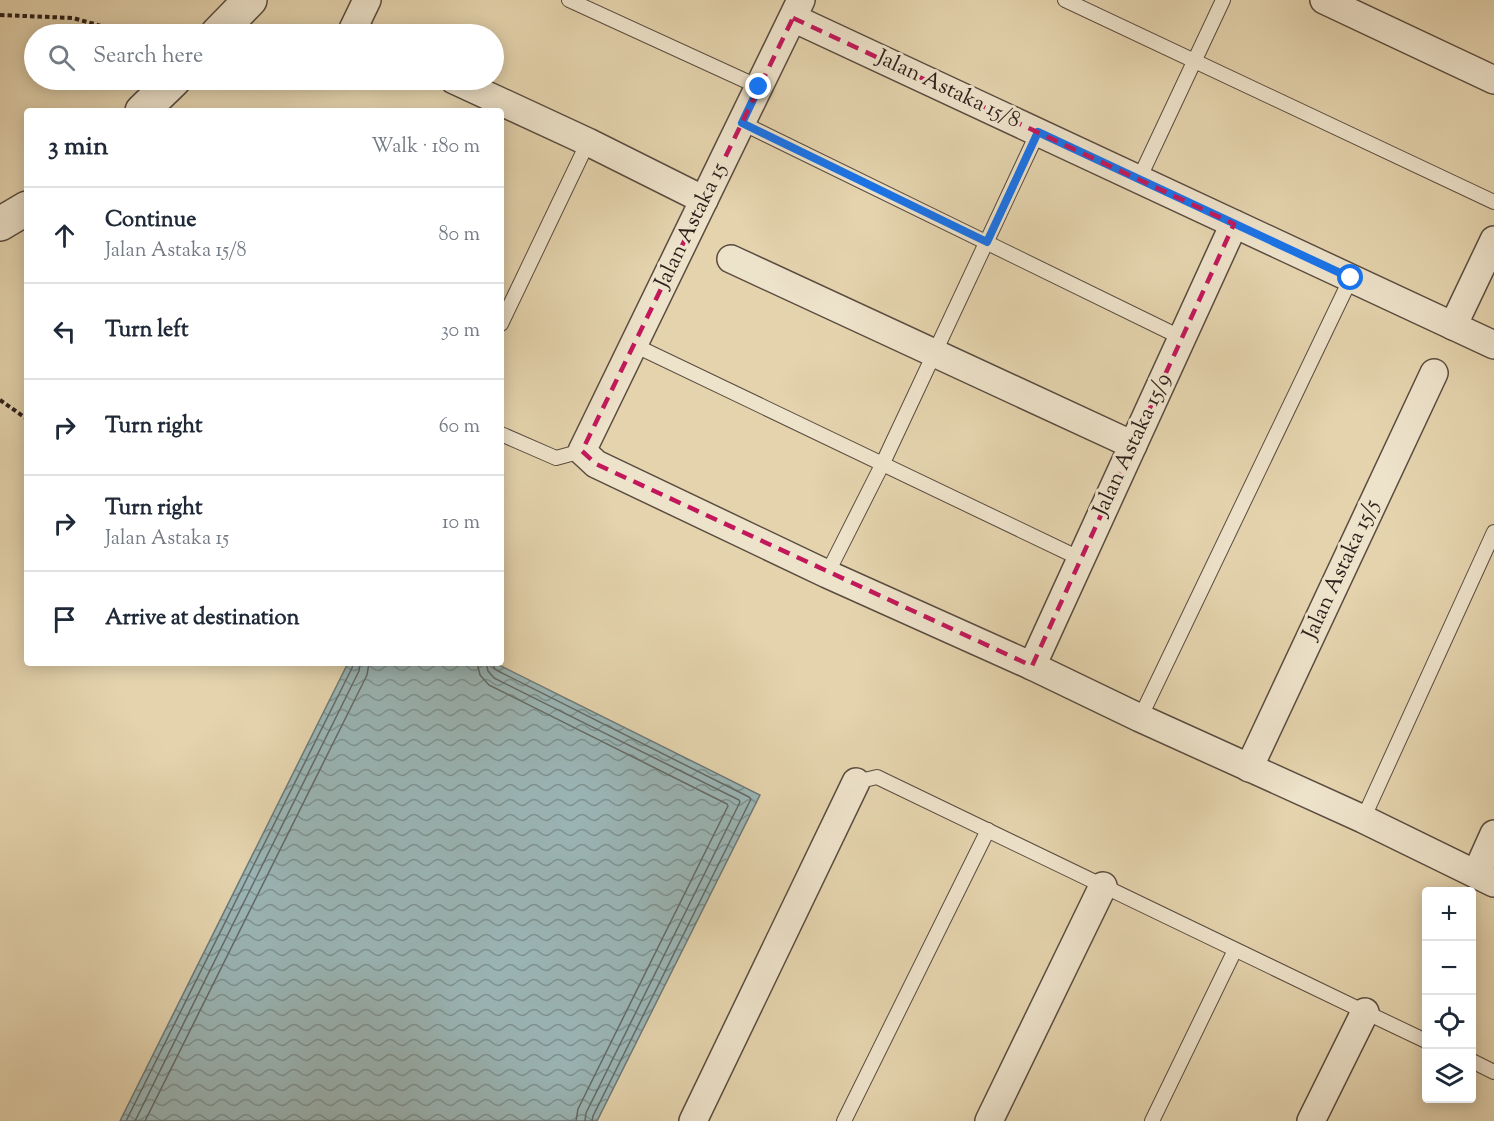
<!DOCTYPE html>
<html lang="en">
<head>
<meta charset="utf-8">
<style>
  :root { --surface:#fff; --page:#f2f2f3; --text:#1f2937; --muted:#747a83; --line:#e0e1e3 }
  body { margin:0; font-family:"Sorts Mill Goudy",serif; background:var(--page); color:var(--text) }
  .controls { position:absolute; right:18px; bottom:18px; display:grid; overflow:hidden; border-radius:6px; box-shadow:0 3px 15px #0003 }
  .controls button { width:54px; height:54px; display:grid; place-items:center; padding:0; border:0; border-bottom:2px solid var(--line); background:var(--surface); color:var(--text); font:30px sans-serif }
  .stop { position:absolute; width:18px; height:18px; margin:-14px; border:4px solid #1a73e8; border-radius:50%; background:#fff }
  .stop.end { background:#1a73e8; border-color:#fff; box-shadow:0 2px 6px #0008 }
  .list { margin:0; padding:0; list-style:none }
  h2 { display:flex; justify-content:space-between; align-items:center; height:78px; margin:0; padding:0 24px; font-size:26px }
  h2 small { font-size:20px; font-weight:400; color:var(--muted) }
  .list li { display:grid; grid-template-columns:39px 1fr auto; gap:18px; align-items:center; box-sizing:border-box; height:96px; padding:0 24px; border-top:2px solid var(--line) }
  .list b { display:block; font-size:22px; white-space:nowrap }
  .list p { margin:0; font-size:20px; white-space:nowrap; color:var(--muted) }
  .list em { font-size:20px; font-style:normal; color:var(--muted) }
  .icon { flex:none; width:33px; height:33px; fill:none; stroke:currentColor; stroke-width:2; stroke-linecap:round; stroke-linejoin:round }
  .map { position:relative; flex:none; width:1494px; height:1121px; overflow:hidden }
  .search { position:absolute; background:var(--surface); box-shadow:0 3px 15px #0003; left:24px; top:24px; width:480px; height:66px; display:flex; align-items:center; gap:15px; box-sizing:border-box; padding:0 21px; border-radius:33px; color:var(--muted); font-size:22px }
  .panel { position:absolute; background:var(--surface); box-shadow:0 3px 15px #0003; left:24px; top:108px; width:480px; height:558px; border-radius:6px }
  .map>svg:first-child { display:block }
  .water { fill:url(#water-waves); stroke:#6e7977; stroke-width:1.5 }
  .lines { fill:none; stroke-linecap:round; stroke-linejoin:round }
  .shore { stroke:#636a68; stroke-width:1.5 }
  .service-casing { stroke:#5a4c3f; stroke-width:16 }
  .minor-casing { stroke:#5a4c3f; stroke-width:30 }
  .tertiary-casing { stroke:#5a4c3f; stroke-width:36 }
  .path { stroke:#2c1f1a; stroke-width:4; stroke-dasharray:4.5 3; stroke-linecap:butt }
  .service { stroke:#ede2ca; stroke-width:14 }
  .minor { stroke:#ede2ca; stroke-width:27 }
  .tertiary { stroke:#ede2ca; stroke-width:33 }
  .route { stroke:#1a73e8; stroke-width:8 }
  .marked { fill:none; stroke:#c2185b; stroke-width:4.5; stroke-dasharray:12 8; stroke-linejoin:round }
  .labels { text-anchor:middle; dominant-baseline:central; stroke-width:6; stroke-linejoin:round; paint-order:stroke }
  .street-label { font-size:22px; fill:#2c1f1a; stroke:#ede2ca }
</style>
</head>
<body>
<div class="map">
<svg width="1494" height="1121" viewBox="0 0 1494 1121">
  <defs>
    <pattern id="water-waves" width="16" height="10" patternUnits="userSpaceOnUse" patternTransform="scale(1.5)"><rect width="16" height="10" fill="#9ab5b5"/><path d="M0 5q4-4 8 0t8 0" fill="none" stroke="#7e9392"/></pattern>
  </defs>
  <rect width="100%" height="100%" fill="#e4d3ad"/>
  <filter id="stains"><feTurbulence type="fractalNoise" baseFrequency=".00333" numOctaves="4"/><feColorMatrix values="0 0 0 0 .2 0 0 0 0 .09 0 0 0 0 .02 0 0 0 .5 -.17"/></filter>
  <radialGradient id="worn" r=".72"><stop offset=".6" stop-color="#630" stop-opacity="0"/><stop offset="1" stop-color="#630" stop-opacity=".3"/></radialGradient>
  <polygon class="water" points="348,663 495,663 760,795 597,1121 120,1121"/>
  <g class="lines">
    <g class="shore">
      <polyline points="477,663 480,675 489,685 727,804 728,806 578,1109 576,1121"/>
      <polyline points="486,663 488,671 494,678 739,800 740,802 586,1113 585,1121"/>
      <polyline points="494,663 494,668 498,671 749,797 751,799 593,1116 592,1121"/>
      <polyline points="126,1121 352,668 353,663"/>
      <polyline points="135,1121 359,671 360,663"/>
      <polyline points="145,1121 367,675 369,663"/>
    </g>
    <defs>
      <g id="service">
        <polyline points="569,0 759,87"/>
        <polyline points="1065,0 1494,202"/>
        <polyline points="742,123 1182,338"/>
        <polyline points="1139,179 1223,0"/>
        <polyline points="501,324 588,142"/>
        <polyline points="634,345 1081,559"/>
        <polyline points="501,434 556,458 582,451"/>
        <polyline points="827,574 882,465 1038,132"/>
        <polyline points="1140,718 1351,278"/>
        <polyline points="856,782 877,777 1365,1012 1426,1041"/>
        <polyline points="1363,819 1494,532"/>
        <polyline points="1472,1061 1494,1072"/>
        <polyline points="844,1121 988,830"/>
        <polyline points="1152,1121 1235,950"/>
      </g>
      <g id="minor">
        <polyline points="801,0 582,451 596,464 827,574 1032,666 1140,718 1363,819 1494,883"/>
        <polyline points="1324,0 1494,80"/>
        <polyline points="793,18 1494,345"/>
        <polyline points="362,34 353,29 367,0"/>
        <polyline points="454,80 588,142 704,200"/>
        <polyline points="731,259 1133,445"/>
        <polyline points="1453,326 1494,240"/>
        <polyline points="1032,666 1234,224"/>
        <polyline points="1249,768 1434,373"/>
        <polyline points="1476,874 1494,834"/>
        <polyline points="693,1121 856,782"/>
        <polyline points="989,1121 1103,886"/>
        <polyline points="1311,1121 1365,1012"/>
      </g>
      <g id="tertiary">
        <polyline points="217,34 250,0"/>
        <polyline points="142,111 174,80"/>
        <polyline points="0,224 27,208"/>
      </g>
    </defs>
    <use href="#service" class="service-casing"/>
    <use href="#minor" class="minor-casing"/>
    <use href="#tertiary" class="tertiary-casing"/>
    <g class="path">
      <polyline points="0,15 73,18 130,34"/>
      <polyline points="0,400 27,419"/>
    </g>
    <use href="#service" class="service"/>
    <use href="#minor" class="minor"/>
    <use href="#tertiary" class="tertiary"/>
  </g>
  <g class="lines">
    <polyline class="route" points="759,87 742,123 987,242 1038,132 1351,278"/>
  </g>
  <path class="marked" d="M793,18L1234,224L1032,666L596,464L582,451Z"/>
  <g class="labels">
    <g class="street-label">
      <text transform="translate(948 90) rotate(25)">Jalan Astaka 15/8</text>
      <text transform="translate(692 226) rotate(-64)">Jalan Astaka 15</text>
      <text transform="translate(1133 445) rotate(-65)">Jalan Astaka 15/9</text>
      <text transform="translate(1342 570) rotate(-65)">Jalan Astaka 15/5</text>
    </g>
  </g>
  <rect width="100%" height="100%" filter="url(#stains)"/>
  <rect width="100%" height="100%" fill="url(#worn)"/>
</svg>
<div class="controls">
<button>+</button>
<button>−</button>
<button><svg class="icon" aria-label="locate" viewBox="0 0 24 24"><circle cx="12" cy="12" r="6"/><path d="M12 2v4M12 18v4M2 12h4M18 12h4"/></svg></button>
<button><svg class="icon" aria-label="layers" viewBox="0 0 24 24"><path d="M12 4l9 5-9 5-9-5zM3 14l9 5 9-5"/></svg></button>
</div>
<div class="stop" style="left:1351px;top:278px"></div>
<div class="stop end" style="left:759px;top:87px"></div>
<div class="search"><svg class="icon" aria-label="search" viewBox="0 0 24 24"><circle cx="10" cy="10" r="6"/><path d="M15 15l6 6"/></svg>Search here</div>
<section class="panel">
<h2>3 min<small>Walk · 180 m</small></h2>
<ul class="list">
<li><svg class="icon" aria-label="ahead" viewBox="0 0 24 24"><path d="M12 20V5M6 11l6-6 6 6"/></svg><div><b>Continue</b><p>Jalan Astaka 15/8</p></div><em>80 m</em></li>
<li><svg class="icon" aria-label="left" viewBox="0 0 24 24"><path d="M17 20v-9H6M10 6l-5 5 5 5"/></svg><div><b>Turn left</b></div><em>30 m</em></li>
<li><svg class="icon" aria-label="right" viewBox="0 0 24 24"><path d="M7 20v-9h11M14 6l5 5-5 5"/></svg><div><b>Turn right</b></div><em>60 m</em></li>
<li><svg class="icon" aria-label="right" viewBox="0 0 24 24"><path d="M7 20v-9h11M14 6l5 5-5 5"/></svg><div><b>Turn right</b><p>Jalan Astaka 15</p></div><em>10 m</em></li>
<li><svg class="icon" aria-label="arrive" viewBox="0 0 24 24"><path d="M6 21V4h12l-3 4 3 4H6"/></svg><div><b>Arrive at destination</b></div></li>
</ul>
</section>
</div>
</body>
</html>
